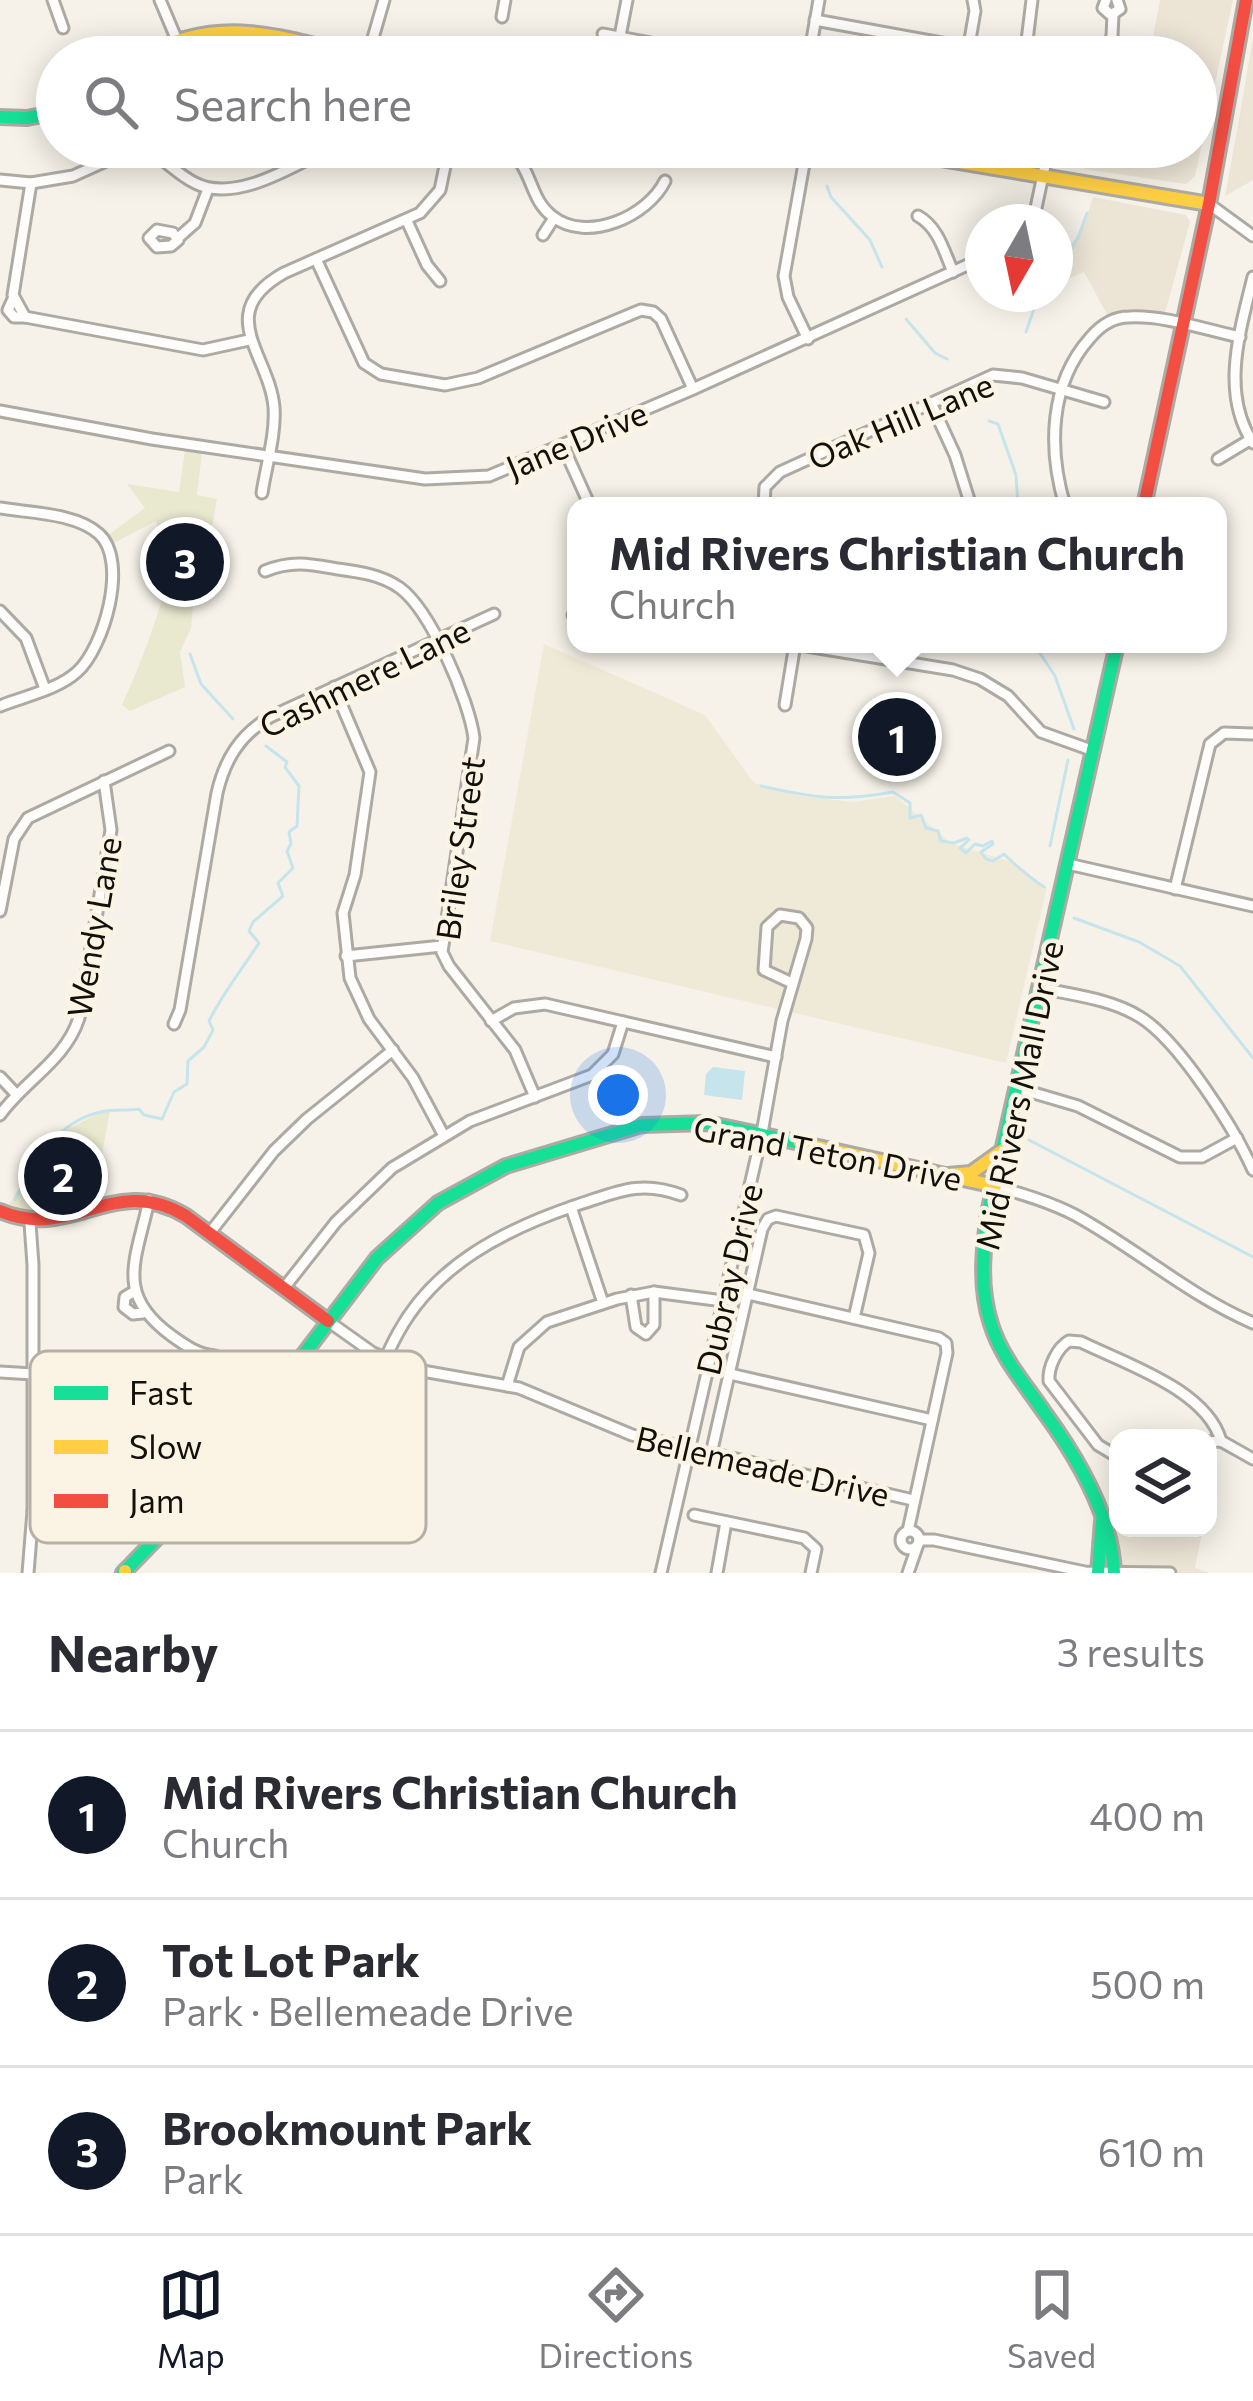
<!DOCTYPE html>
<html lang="en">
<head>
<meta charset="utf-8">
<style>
  :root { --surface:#fff; --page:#f2f2f3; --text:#2b2b33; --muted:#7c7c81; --line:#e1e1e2; --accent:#111827 }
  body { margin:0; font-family:Commissioner,sans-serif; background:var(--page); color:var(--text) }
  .controls { position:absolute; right:36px; bottom:36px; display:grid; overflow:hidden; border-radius:24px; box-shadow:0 6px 30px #0003 }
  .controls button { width:108px; height:108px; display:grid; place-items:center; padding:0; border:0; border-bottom:3px solid var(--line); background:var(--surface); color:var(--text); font:60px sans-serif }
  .compass { position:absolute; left:965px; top:204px; width:108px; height:108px; border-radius:50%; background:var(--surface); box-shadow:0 6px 30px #0003; rotate:189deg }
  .you { position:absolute; left:618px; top:1095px; width:42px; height:42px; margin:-30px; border:9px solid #fff; border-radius:50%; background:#1a73e8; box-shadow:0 0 0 18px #1a73e833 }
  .badge { display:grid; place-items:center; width:78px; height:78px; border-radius:50%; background:var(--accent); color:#fff; font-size:39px; font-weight:700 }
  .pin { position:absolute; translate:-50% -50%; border:6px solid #fff; box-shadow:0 3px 12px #0006 }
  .popup { position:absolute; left:567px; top:497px; width:660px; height:156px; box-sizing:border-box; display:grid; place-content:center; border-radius:24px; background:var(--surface); filter:drop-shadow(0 3px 9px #0005); font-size:39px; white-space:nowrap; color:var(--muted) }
  .popup b { font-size:45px; color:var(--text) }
  .popup::after { content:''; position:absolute; left:50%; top:100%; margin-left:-24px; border:24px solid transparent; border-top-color:var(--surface) }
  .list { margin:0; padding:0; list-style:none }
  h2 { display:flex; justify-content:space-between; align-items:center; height:156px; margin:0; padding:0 48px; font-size:51px }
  h2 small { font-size:39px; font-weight:400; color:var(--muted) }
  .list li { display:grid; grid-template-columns:78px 1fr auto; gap:36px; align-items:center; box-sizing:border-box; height:168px; padding:0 48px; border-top:3px solid var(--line) }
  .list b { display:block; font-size:45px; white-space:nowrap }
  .list p { margin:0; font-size:39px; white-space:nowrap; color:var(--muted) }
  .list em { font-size:39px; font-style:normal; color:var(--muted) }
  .icon { flex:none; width:66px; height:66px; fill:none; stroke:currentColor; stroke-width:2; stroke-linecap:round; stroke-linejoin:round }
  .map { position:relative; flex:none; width:1253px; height:1573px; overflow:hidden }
  .search { position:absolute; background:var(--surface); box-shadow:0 6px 30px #0003; left:36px; right:36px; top:36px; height:132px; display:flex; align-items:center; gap:30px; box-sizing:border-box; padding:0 42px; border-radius:66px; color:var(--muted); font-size:45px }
  .sheet { height:660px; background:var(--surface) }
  nav { display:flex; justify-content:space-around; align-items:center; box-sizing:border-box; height:168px; border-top:3px solid var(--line); background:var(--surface); font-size:33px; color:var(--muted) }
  nav a { display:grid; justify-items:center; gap:6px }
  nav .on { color:var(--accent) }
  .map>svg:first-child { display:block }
  .commercial { fill:#ece5d6 }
  .built { fill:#efe9d8 }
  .green { fill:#e9e9d0 }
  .water { fill:#c6e4eb }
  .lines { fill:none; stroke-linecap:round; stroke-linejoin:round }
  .stream { stroke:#c6e4eb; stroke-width:3 }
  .street-casing { stroke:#adaaa4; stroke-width:15 }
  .fast-casing { stroke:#adaaa4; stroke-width:18 }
  .slow-casing { stroke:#adaaa4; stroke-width:18 }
  .jam-casing { stroke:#adaaa4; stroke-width:18 }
  .street { stroke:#fefdfc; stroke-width:9 }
  .fast { stroke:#16e098; stroke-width:12 }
  .slow { stroke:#ffcf43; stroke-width:12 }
  .jam { stroke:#f24e42; stroke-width:12 }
  .labels { text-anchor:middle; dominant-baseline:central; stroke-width:9; stroke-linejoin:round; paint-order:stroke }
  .street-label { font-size:33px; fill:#12100b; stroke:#fbf4e4 }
  .key { fill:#fbf4e4; stroke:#b5b0a3; stroke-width:3 }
  .key-label { font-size:33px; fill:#12100b }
</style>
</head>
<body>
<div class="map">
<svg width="1253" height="1573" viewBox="0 0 1253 1573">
  <rect width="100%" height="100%" fill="#f6f2e9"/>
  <g class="commercial">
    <polygon points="1160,0 1233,0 1195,176 1186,184 1084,169 1088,147 1196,147 1196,57 1149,57"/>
    <polygon points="1253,37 1253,180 1225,196 1240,114"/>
    <polygon points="1093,197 1186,215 1190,222 1165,313 1132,309 1108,316 1084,272 1061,282 1055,276 1055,269 1084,225"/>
    <polygon points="1118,1513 1118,1528 1203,1528 1195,1568 1210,1573 1121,1573 1116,1514"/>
  </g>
  <polygon class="built" points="544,644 705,715 754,783 801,796 852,802 895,796 952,844 1009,861 1047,887 1006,1063 490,941"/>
  <g class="green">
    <path d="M186,443L203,444L197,495L217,499L203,578L195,585L191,628L180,652L185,687L130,711L122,705C135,677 164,606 166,578C167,560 160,539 156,521L108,546L103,539L145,508L127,484L179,492Z"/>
    <polygon points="103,1111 110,1111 92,1208 59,1220 4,1213 40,1151 66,1130"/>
  </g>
  <polygon class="water" points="713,1067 745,1071 742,1100 704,1095 706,1074"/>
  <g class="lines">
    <g class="stream">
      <polyline points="827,186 831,197 870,240 882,267"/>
      <polyline points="1055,272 1078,238 1087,213"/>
      <polyline points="906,319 935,353 947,359"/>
      <polyline points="1026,332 1039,294"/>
      <polyline points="989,421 998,424 1016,475 1018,506"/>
      <polyline points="1034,644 1055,676 1074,729"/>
      <polyline points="190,654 201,684 233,719"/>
      <path d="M761,786C816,798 837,802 893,792L910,803V818L921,815L926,828L938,831L941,841L954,843L967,838L969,840L960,848L966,853L975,844L983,846L992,841L993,844L981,852L986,859L993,861L1004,854C1014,864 1033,880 1044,887"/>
      <polyline points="1050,846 1068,760"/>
      <polyline points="1074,918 1139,942 1180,966 1253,1058"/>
      <polyline points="1029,1140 1253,1257"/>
      <path d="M15,1200C34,1164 56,1121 101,1112C112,1109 127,1111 139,1109L144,1115L162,1119L174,1092L187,1084L188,1061L204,1047L213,1030L209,1021C223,993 243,968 259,943L249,931L253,922L283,896L278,883L293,868L287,851L291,844L289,832L297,826L299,786L285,767L287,762L266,746"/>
    </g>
    <defs>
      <g id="street">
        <polyline points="53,0 63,28"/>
        <polyline points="160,0 184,57"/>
        <polyline points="1106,0 1103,8 1111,15 1120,9 1117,0"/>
        <polyline points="502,17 505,0"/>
        <polyline points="815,20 969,48"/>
        <polyline points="603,34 667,46"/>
        <polyline points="373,57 371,45 384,0"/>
        <polyline points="616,57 627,0"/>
        <polyline points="809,57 819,0"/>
        <polyline points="967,57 975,11 973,0"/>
        <polyline points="1025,57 1032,0"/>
        <polyline points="1103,57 1112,36 1113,15"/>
        <path d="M505,147C534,167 528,198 552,216C587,244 648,216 665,181"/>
        <polyline points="807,147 784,276 788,297 808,339"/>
        <path d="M0,180L31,183L73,176L137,147C161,153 174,173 195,183C236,204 295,165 332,147"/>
        <polyline points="31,183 13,295 25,317 203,350 249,340"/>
        <polyline points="1209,204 1253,236"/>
        <path d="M918,216C938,227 944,251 953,272"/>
        <polyline points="407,221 427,265 440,281"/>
        <polyline points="1033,222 1049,147"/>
        <polygon points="157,230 173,233 178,240 171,246 157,247 149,238"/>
        <polyline points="543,235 554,218"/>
        <polyline points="178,238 195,223 208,189"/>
        <polyline points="316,259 364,363 381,374 445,385 478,378 641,310 653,312 661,319 693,389"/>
        <path d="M1253,277C1240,331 1220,393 1253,443"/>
        <polyline points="13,299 8,310 14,317 25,317"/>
        <polyline points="931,403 955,455 971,506"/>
        <polyline points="0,411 152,439 425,479 489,476 693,389 983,258"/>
        <polyline points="563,446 590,506"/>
        <polyline points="1218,459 1253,438"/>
        <path d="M262,493C266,466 276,435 274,407C269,354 213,313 284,273L420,213L440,190L449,147"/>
        <polyline points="764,506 765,487 780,472 993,375 1022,378 1104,402"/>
        <path d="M1065,506C1048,449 1049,384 1090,338C1100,326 1113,317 1129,317C1165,315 1206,330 1240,337"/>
        <path d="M0,508C30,513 76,513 99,534C129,561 104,648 77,672C57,690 25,696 0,706"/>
        <path d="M265,571C292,560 310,564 338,569C360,572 382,575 400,588C431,611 469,700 474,738L442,952L449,966L515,1050L535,1097"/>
        <polyline points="0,611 26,638 45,689"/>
        <polyline points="573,615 576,615"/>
        <polyline points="794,644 953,670 980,679 1008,696 1041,732 1094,751"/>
        <polyline points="334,687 370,772 355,875 343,913 350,978 369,1019 413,1078 443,1134"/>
        <polyline points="785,705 795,644"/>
        <polyline points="1068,864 1253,906"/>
        <polyline points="1175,889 1210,744 1224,733 1253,734"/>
        <polyline points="0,911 14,839 28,818 169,751"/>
        <polyline points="346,956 442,946"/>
        <path d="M1040,988C1073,995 1111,999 1140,1017C1179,1041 1234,1128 1253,1170"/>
        <polyline points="491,1021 514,1008 545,1004 776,1057"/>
        <path d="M174,1024L180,1010L217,793C225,759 240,735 270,717L494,614"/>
        <polyline points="0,1077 16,1094"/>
        <polyline points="1017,1088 1078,1106 1180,1157 1202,1157 1237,1138"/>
        <path d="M0,1115C25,1080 65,1061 79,1018L111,830L104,781"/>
        <path d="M995,1186C1022,1194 1050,1202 1075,1215C1137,1249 1188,1295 1253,1323"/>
        <path d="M149,1200C136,1261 114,1294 172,1336C186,1346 197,1354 215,1356"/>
        <polyline points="571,1207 603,1303"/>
        <polyline points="209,1234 274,1151 307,1119 393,1050"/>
        <polyline points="284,1288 336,1222 392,1168 470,1121 592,1075 613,1054 623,1022"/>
        <polyline points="135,1291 125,1297 124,1307 133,1314 143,1313"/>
        <polyline points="748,1294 939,1338 946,1343 947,1353 908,1531"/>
        <polyline points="631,1295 636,1327 646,1334 654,1325 654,1292"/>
        <polyline points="328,1321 373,1353 411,1369 519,1388 632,1435 913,1500"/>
        <path d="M0,1372L66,1376L130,1420L138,1432C139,1448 135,1455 126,1468C100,1503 77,1513 33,1511"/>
        <polyline points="730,1374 932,1420"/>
        <polyline points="507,1386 519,1347 547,1322 617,1299 654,1292 723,1301"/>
        <path d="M352,1435L362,1446L354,1457L322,1445L315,1437L322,1426L352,1435C367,1402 380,1366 398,1333C435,1265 504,1230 574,1206C615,1193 639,1179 681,1195"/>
        <polyline points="1208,1442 1221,1441 1253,1459"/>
        <polyline points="138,1448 150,1446 153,1441 148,1433 138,1432"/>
        <polyline points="711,1454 762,1229 768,1219 776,1216 864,1235 869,1253 854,1318"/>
        <path d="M1118,1457L1098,1445L1049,1381C1048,1367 1057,1348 1069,1341L1081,1342C1126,1364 1207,1390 1221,1441"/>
        <polyline points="694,1515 804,1538 816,1549 811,1573"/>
        <circle cx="910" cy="1540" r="9"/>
        <polyline points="919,1540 934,1540 1085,1572 1170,1573"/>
        <polyline points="28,1573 33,1511 33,1265 30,1223"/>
        <polyline points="661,1573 762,1133 782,1021 806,939 807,928 799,918 780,915 767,927 764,970 792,983"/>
        <polyline points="717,1573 726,1522"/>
        <polyline points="908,1573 918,1544"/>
      </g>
      <g id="fast">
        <polyline points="0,117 27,118 57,112"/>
        <polyline points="123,1573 189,1505 377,1258 438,1203 506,1166 642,1125 707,1123 800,1143"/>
        <polyline points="1098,1573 1102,1521"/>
        <path d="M1114,1573C1112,1515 1077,1457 1044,1412C1025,1384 1001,1357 991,1324C979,1287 983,1251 988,1213L1117,644"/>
      </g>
      <g id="slow">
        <path d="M142,57C218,14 280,36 359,57"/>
        <polyline points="870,147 1209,204"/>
        <polyline points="800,1143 995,1186"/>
        <polyline points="948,1175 971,1173 1003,1150"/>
        <polyline points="125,1571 125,1573"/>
      </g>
      <g id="jam">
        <polyline points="1144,506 1209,204 1246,0"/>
        <path d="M0,1211C72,1242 113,1172 186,1216L328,1321"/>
      </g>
    </defs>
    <use href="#street" class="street-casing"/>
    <use href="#fast" class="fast-casing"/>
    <use href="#slow" class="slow-casing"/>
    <use href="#jam" class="jam-casing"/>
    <use href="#street" class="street"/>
    <use href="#fast" class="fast"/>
    <use href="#slow" class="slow"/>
    <use href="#jam" class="jam"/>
  </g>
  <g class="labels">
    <g class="street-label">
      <text transform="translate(900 420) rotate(-23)">Oak Hill Lane</text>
      <text transform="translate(576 439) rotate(-23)">Jane Drive</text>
      <text transform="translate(364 677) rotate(-26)">Cashmere Lane</text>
      <text transform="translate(459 848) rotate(-82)">Briley Street</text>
      <text transform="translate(93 927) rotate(-80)">Wendy Lane</text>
      <text transform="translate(1018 1095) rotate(-78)">Mid Rivers Mall Drive</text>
      <text transform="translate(828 1152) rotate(11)">Grand Teton Drive</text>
      <text transform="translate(728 1279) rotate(-77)">Dubray Drive</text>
      <text transform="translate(763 1465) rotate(13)">Bellemeade Drive</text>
    </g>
  </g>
  <rect x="30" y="1351" width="396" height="192" rx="18" class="key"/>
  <rect x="54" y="1386" width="54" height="14" fill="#16e098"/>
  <rect x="54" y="1440" width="54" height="14" fill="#ffcf43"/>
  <rect x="54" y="1494" width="54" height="14" fill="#f24e42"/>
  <g class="key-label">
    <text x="129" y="1405">Fast</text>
    <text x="129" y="1459">Slow</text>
    <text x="129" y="1513">Jam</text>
  </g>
</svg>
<div class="controls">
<button><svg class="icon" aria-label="layers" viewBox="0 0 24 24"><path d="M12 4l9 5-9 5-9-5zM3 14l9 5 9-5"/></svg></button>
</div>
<svg class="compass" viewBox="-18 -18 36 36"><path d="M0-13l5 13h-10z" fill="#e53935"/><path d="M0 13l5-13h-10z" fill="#7c7c81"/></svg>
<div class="you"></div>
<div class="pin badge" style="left:897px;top:737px">1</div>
<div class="popup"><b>Mid Rivers Christian Church</b>Church</div>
<div class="pin badge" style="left:63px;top:1176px">2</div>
<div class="pin badge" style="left:185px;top:562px">3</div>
<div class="search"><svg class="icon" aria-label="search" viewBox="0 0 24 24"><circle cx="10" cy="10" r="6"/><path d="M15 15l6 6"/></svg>Search here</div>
</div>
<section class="sheet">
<h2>Nearby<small>3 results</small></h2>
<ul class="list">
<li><span class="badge">1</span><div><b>Mid Rivers Christian Church</b><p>Church</p></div><em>400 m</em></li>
<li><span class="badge">2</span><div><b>Tot Lot Park</b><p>Park · Bellemeade Drive</p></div><em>500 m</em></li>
<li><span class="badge">3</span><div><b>Brookmount Park</b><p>Park</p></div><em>610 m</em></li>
</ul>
</section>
<nav>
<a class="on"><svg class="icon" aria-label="map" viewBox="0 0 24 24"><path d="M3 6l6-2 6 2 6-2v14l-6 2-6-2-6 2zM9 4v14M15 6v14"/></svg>Map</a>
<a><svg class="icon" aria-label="directions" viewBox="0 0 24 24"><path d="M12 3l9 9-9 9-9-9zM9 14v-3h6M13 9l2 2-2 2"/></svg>Directions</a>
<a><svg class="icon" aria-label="saved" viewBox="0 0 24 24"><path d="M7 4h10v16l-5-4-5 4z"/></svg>Saved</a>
</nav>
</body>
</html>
